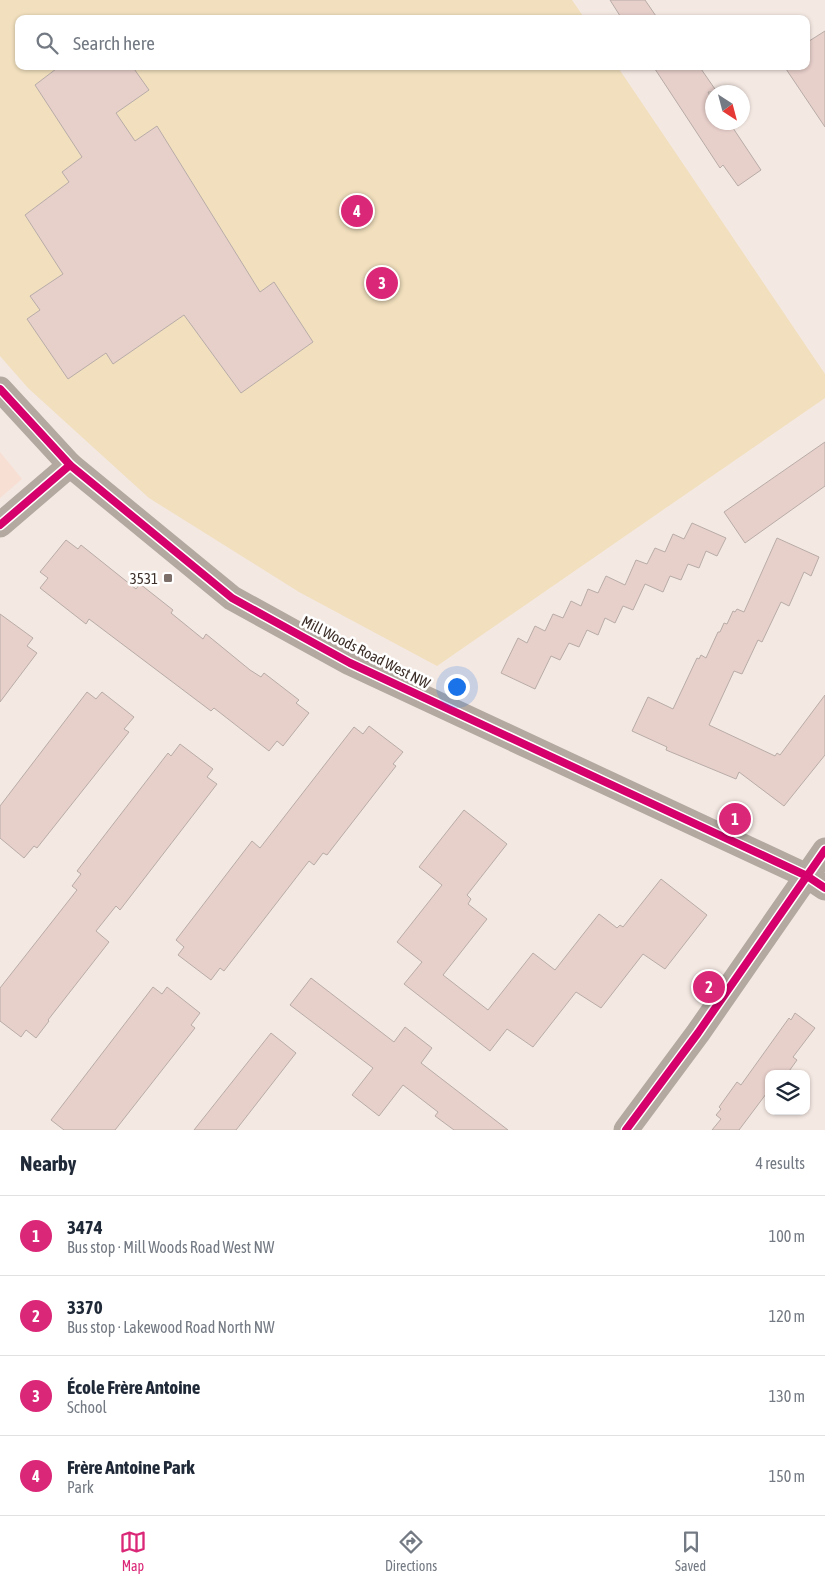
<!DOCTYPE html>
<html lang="en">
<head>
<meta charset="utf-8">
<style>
  :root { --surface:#fff; --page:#f6f6f7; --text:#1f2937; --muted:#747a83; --line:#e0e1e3; --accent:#db2777 }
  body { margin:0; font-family:"Asap Condensed",sans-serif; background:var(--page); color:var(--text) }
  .controls { position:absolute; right:15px; bottom:15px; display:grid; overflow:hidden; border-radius:10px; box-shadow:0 1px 4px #0004 }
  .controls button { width:45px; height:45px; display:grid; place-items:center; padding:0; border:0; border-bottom:1px solid var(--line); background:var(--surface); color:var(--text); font:25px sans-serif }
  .compass { position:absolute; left:705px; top:85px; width:45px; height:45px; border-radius:50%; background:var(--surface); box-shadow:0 1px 4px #0004; rotate:144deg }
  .you { position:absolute; left:456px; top:686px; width:18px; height:18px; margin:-12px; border:4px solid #fff; border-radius:50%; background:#1a73e8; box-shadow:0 0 0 8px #1a73e833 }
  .badge { display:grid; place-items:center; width:32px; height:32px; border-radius:50%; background:var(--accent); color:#fff; font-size:16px; font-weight:700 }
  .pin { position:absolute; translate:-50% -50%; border:2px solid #fff; box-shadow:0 1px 5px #0006 }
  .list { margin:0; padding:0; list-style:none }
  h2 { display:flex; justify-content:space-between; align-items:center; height:65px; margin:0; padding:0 20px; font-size:21px }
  h2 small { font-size:16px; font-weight:400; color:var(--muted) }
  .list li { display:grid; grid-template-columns:32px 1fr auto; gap:15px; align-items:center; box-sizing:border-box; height:80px; padding:0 20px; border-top:1px solid var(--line) }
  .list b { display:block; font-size:19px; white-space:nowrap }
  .list p { margin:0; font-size:16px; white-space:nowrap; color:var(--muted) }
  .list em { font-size:16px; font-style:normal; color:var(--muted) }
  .icon { flex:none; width:28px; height:28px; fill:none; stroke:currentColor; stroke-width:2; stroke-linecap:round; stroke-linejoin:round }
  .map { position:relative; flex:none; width:825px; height:1130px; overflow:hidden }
  .search { position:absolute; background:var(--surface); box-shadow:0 1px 4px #0004; left:15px; right:15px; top:15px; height:55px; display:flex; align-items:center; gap:12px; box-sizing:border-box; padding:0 18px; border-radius:10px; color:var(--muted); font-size:19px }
  .sheet { height:385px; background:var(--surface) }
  nav { display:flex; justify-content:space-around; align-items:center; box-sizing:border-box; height:70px; border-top:1px solid var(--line); background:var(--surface); font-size:14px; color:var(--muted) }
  nav a { display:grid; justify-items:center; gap:2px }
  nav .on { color:var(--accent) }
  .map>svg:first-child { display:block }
  .built { fill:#f8dfd4 }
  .green { fill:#f1dfbd }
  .building { fill:#e7cfca; stroke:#b8aca8 }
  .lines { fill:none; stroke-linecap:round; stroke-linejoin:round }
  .minor { stroke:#b3a9a1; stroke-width:25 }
  .cycleway-casing { stroke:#fff; stroke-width:11 }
  .cycleway { stroke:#d6006c; stroke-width:8 }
  .poi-dot { fill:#7c6f69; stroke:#fff; stroke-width:2 }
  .labels { text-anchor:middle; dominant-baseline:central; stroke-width:5; stroke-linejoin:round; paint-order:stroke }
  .poi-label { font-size:15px; fill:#3c2e28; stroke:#fff; text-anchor:end }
  .street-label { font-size:15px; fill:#3c2e28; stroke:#fff }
</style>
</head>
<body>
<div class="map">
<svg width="825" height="1130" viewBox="0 0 825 1130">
  <rect width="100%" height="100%" fill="#f4e8e2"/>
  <polygon class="built" points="0,452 22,479 0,498"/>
  <polygon class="green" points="0,0 572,0 585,19 19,19 19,66 617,66 825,374 825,398 437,666 299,592 149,498 28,388 0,356"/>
  <g class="building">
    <polygon points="610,0 645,0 658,19 622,19"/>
    <polygon points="825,31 825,127 784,66 806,66 806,43"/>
    <polygon points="60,66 132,66 149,90 116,113 135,141 157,126 260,292 274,282 313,342 241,393 184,315 113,364 106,353 68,379 27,319 40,310 30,296 63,274 25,215 69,182 62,172 82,157 35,85"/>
    <polygon points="653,66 699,66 717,92 708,92 712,99 712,122 729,122 761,170 738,186 723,165 720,168"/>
    <polygon points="825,442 825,486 745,543 724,512"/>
    <polygon points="692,523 726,538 717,556 706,551 699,568 688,564 681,580 670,576 663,592 645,584 633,610 623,606 615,623 605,618 598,635 587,630 579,647 569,643 560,660 551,656 535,689 501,673 518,638 527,643 535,626 545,631 553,614 563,618 571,601 581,606 588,589 598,593 606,576 625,585 636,560 647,564 655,548 665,552 673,534 684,539"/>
    <polygon points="777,538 819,557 811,576 804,572 789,606 781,602 762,642 758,640 742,674 734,671 709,725 775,756 777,753 780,755 825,695 825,755 784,806 739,772 736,779 666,750 667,747 632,731 648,697 673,709 697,658 699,659 701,655 706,658 718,632 720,632 724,623 727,624 733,611 735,612 737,609 744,612"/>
    <polygon points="66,540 78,549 81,545 136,589 140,584 173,610 171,613 203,639 206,634 250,670 261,677 264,673 299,700 296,703 309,713 283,746 277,741 269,751 214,708 211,711 89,619 86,624 40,588 48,578 40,572"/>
    <polygon points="0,614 33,638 27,646 37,653 0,702"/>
    <polygon points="87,692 96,699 102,692 134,717 124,729 129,732 37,848 34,846 24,858 0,838 0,806"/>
    <polygon points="369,726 403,752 393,764 396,766 327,855 323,853 314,865 309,861 224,971 220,968 211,980 178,955 184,947 176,940 252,841 260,848 354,727 363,734"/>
    <polygon points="180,744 213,769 207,777 217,784 120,910 116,906 96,931 109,942 48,1020 49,1021 36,1038 26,1030 21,1037 0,1021 0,988 77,890 72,886 81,874 77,871 168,753 171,756"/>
    <polygon points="464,810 507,844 467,895 471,899 468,904 487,919 443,975 488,1010 533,953 555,970 599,914 617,928 620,925 623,927 661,879 707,915 665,969 643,954 601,1008 576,992 533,1047 507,1029 490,1051 404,984 422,962 397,942 442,885 419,867"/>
    <polygon points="311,978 394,1042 405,1027 432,1048 421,1063 508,1130 454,1130 435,1116 438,1112 403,1085 379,1116 352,1095 373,1068 290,1005"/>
    <polygon points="153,987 162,994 167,987 200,1013 191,1025 195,1028 115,1130 64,1130 51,1120"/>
    <polygon points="795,1013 815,1028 793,1057 797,1060 787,1074 769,1074 769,1090 739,1130 712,1130 721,1119 716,1115 721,1109 719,1107 737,1082 741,1085 789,1018 791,1020"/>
    <polygon points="271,1033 296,1053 236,1130 194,1130"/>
  </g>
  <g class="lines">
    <g class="minor">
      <polyline points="0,389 70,465 232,598 350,663 807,876 825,888"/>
      <polyline points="0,525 70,465"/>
      <polyline points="626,1130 698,1033 825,850"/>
    </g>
    <defs>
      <g id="cycleway">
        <polyline points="0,389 70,465 232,598 350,663 807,876 825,888"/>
        <polyline points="0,525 70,465"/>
        <polyline points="626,1130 698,1033 825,850"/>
      </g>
    </defs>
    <use href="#cycleway" class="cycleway-casing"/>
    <use href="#cycleway" class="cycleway"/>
  </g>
  <rect class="poi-dot" x="163" y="573" width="10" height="10" rx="2.5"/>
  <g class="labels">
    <g class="poi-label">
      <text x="158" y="578">3531</text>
    </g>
    <g class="street-label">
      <text transform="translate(366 652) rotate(27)">Mill Woods Road West NW</text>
    </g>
  </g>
</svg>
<div class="controls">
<button><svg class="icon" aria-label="layers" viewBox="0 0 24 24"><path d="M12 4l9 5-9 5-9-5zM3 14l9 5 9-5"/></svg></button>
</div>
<svg class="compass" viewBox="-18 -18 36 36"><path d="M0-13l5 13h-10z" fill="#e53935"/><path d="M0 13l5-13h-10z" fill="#747a83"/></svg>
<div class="you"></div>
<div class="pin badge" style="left:735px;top:819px">1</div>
<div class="pin badge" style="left:709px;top:987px">2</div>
<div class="pin badge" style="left:382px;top:283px">3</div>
<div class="pin badge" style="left:357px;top:211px">4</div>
<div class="search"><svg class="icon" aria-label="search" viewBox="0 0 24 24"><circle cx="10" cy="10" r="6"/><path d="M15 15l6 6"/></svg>Search here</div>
</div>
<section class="sheet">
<h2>Nearby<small>4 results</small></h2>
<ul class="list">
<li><span class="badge">1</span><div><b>3474</b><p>Bus stop · Mill Woods Road West NW</p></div><em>100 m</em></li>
<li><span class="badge">2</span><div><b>3370</b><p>Bus stop · Lakewood Road North NW</p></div><em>120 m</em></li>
<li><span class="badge">3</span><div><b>École Frère Antoine</b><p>School</p></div><em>130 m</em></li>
<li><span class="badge">4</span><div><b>Frère Antoine Park</b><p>Park</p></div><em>150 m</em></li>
</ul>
</section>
<nav>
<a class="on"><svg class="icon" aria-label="map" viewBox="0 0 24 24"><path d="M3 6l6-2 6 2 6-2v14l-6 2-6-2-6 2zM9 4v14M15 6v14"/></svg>Map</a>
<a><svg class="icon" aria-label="directions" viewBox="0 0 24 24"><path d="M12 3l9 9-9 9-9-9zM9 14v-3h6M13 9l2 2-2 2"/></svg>Directions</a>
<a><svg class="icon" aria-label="saved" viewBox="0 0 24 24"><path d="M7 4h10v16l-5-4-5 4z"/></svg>Saved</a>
</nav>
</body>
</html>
